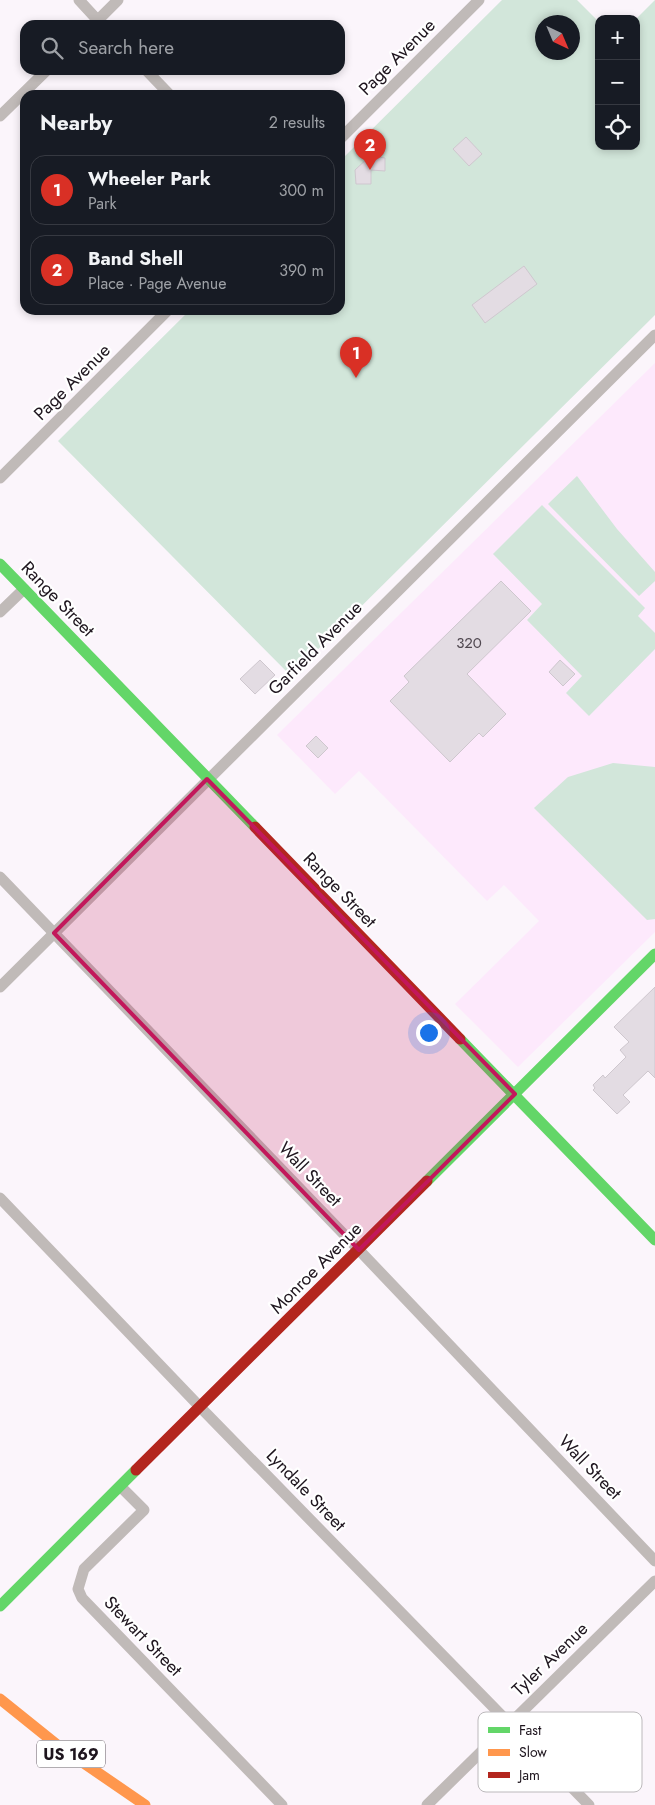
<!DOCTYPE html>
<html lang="en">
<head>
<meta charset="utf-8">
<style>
  :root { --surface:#171b24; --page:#242831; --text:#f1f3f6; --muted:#9ea1a6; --line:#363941; --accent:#d93025 }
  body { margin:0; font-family:Jost,sans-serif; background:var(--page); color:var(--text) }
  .controls { position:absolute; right:15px; top:15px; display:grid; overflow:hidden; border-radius:10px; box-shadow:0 2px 8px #0003 }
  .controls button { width:45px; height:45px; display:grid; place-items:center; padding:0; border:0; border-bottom:1px solid var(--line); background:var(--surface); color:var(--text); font:25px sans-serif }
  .compass { position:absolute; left:535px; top:15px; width:45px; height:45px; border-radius:50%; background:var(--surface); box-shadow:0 2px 8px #0003; rotate:136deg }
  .you { position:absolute; left:428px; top:1032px; width:18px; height:18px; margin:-12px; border:4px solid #fff; border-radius:50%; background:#1a73e8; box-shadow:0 0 0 8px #1a73e833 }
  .badge { display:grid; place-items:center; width:32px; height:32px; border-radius:50%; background:var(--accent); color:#fff; font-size:16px; font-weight:700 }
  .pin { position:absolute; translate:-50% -41px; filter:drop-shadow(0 1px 2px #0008) }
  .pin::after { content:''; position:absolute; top:26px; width:18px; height:15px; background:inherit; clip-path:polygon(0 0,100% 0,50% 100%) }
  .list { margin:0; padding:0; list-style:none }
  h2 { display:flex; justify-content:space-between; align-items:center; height:65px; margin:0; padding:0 20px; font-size:21px }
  h2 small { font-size:16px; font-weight:400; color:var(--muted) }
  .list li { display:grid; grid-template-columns:32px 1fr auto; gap:15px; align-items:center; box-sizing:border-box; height:70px; margin:0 10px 10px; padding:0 10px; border:1px solid var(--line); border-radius:15px }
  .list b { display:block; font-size:19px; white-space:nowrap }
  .list p { margin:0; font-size:16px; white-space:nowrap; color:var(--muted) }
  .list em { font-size:16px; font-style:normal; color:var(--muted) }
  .icon { flex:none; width:28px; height:28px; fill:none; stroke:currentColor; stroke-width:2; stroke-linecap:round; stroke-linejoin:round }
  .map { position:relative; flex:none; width:655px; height:1805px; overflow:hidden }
  .search { position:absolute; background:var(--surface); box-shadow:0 2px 8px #0003; left:20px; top:20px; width:325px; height:55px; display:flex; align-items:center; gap:12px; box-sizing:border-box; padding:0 18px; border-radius:15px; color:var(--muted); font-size:19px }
  .panel { position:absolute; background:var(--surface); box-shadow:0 2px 8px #0003; left:20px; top:90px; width:325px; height:225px; border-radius:15px }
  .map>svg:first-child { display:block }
  .built { fill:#fde9fc }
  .green { fill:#d2e6da; fill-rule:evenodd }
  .building { fill:#e3dce3; stroke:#cec7ce }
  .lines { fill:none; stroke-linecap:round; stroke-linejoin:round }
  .street { stroke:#c0bab8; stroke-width:11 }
  .fast { stroke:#63d668; stroke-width:11 }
  .slow { stroke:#ff974d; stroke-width:11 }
  .jam { stroke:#b3261e; stroke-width:11 }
  .marked { fill:#c2185b; fill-opacity:0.2; stroke:#c2185b; stroke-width:4; stroke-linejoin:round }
  .labels { text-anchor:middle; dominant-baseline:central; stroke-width:4.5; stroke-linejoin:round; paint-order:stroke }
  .number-label { font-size:15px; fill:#504850 }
  .shield { fill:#fff; stroke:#625b62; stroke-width:1 }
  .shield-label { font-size:16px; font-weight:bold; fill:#1e151e }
  .street-label { font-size:18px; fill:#1e151e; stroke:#fff }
  .key { fill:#fff; stroke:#bcb9bc; stroke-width:1 }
  .key-label { font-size:14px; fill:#1e151e }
</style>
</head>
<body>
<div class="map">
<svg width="655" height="1805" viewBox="0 0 655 1805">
  <rect width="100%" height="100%" fill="#fbf5fb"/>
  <polygon class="built" points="655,363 655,932 518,1067 455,1004 539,921 504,885 487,901 359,771 335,794 277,735"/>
  <g class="green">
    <path d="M502,0H577L599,22V146H636V19L655,0V315L291,676L58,441L190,310H340V161ZM542,22H572V52H542Z"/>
    <polygon points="577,476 617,529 655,572 655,581 639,596 548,504"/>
    <polygon points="542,505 645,608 638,616 655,633 655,649 589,716 566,693 582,676 527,620 542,604 493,554"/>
    <polygon points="613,763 655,767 655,919 647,920 534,808 568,777"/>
  </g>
  <g class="building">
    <polygon points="466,137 482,154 469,166 453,149"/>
    <polygon points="371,155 371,156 385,158 385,171 371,170 371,184 356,184 355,170"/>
    <polygon points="524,266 537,284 485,323 472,305"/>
    <polygon points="501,581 531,611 467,674 506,714 483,737 479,733 450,762 390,701 409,682 404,676"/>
    <polygon points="260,660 275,675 255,694 240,679"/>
    <polygon points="560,660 575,674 563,686 549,672"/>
    <polygon points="316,736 328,748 318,758 306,746"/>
    <polygon points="655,987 655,1078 648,1071 623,1095 630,1102 617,1114 593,1090 595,1088 593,1085 603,1075 605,1078 626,1057 620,1050 629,1042 614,1027"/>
  </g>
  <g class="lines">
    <g class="street">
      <polyline points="79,0 102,25"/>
      <polyline points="93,25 118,0"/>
      <polyline points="146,70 170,95"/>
      <polyline points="0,116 47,70"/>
      <polyline points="340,139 479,0"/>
      <polyline points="0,478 168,310"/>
      <polyline points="0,612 24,589"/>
      <polyline points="0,877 359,1250 655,1561"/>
      <polyline points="0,987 655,335"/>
      <polyline points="0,1198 201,1408 589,1805"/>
      <polyline points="121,1487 144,1510 84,1569 78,1589 82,1598 282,1805"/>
      <polyline points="427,1805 655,1581"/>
    </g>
    <g class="fast">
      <polyline points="0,564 255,827"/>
      <polyline points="460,1039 655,1240"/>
      <polyline points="427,1181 655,954"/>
      <polyline points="0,1606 136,1470"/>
    </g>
    <polyline class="slow" points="0,1699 56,1744 145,1805"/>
    <g class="jam">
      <polyline points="255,827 460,1039"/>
      <polyline points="136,1470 427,1181"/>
    </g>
  </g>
  <path class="marked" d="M207,779L515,1094L359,1250L54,933Z"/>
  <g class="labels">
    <g class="number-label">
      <text x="469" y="643">320</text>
    </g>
    <rect class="shield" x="37" y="1740.5" width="68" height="27" rx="4"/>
    <g class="shield-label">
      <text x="71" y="1754">US 169</text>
    </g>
    <g class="street-label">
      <text transform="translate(397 57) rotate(-45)">Page Avenue</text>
      <text transform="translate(72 382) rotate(-45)">Page Avenue</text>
      <text transform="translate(58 599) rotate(46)">Range Street</text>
      <text transform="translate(315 648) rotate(-45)">Garfield Avenue</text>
      <text transform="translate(340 890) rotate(46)">Range Street</text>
      <text transform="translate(310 1174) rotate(46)">Wall Street</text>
      <text transform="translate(316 1268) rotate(-45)">Monroe Avenue</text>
      <text transform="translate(590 1467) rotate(46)">Wall Street</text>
      <text transform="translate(306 1490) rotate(46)">Lyndale Street</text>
      <text transform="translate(143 1636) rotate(46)">Stewart Street</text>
      <text transform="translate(550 1659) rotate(-44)">Tyler Avenue</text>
    </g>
  </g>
  <rect x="478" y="1712" width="164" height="80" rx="8" class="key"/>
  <rect x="488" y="1727" width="22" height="6" fill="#63d668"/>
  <rect x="488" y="1749" width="22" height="7" fill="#ff974d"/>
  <rect x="488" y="1772" width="22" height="6" fill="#b3261e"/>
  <g class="key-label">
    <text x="519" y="1735">Fast</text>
    <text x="519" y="1757">Slow</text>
    <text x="519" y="1780">Jam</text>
  </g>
</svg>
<div class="controls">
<button>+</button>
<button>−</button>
<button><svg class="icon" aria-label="locate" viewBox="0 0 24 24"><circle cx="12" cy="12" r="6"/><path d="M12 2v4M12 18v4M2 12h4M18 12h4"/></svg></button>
</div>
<svg class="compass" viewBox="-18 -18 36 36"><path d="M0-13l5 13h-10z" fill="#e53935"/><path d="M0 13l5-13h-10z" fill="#9ea1a6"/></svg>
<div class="you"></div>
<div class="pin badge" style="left:356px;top:378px">1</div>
<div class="pin badge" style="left:370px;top:170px">2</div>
<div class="search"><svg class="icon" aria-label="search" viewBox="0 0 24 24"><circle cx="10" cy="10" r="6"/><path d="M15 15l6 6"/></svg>Search here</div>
<section class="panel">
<h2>Nearby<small>2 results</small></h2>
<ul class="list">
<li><span class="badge">1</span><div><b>Wheeler Park</b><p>Park</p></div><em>300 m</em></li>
<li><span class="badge">2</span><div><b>Band Shell</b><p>Place · Page Avenue</p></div><em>390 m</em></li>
</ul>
</section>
</div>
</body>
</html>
